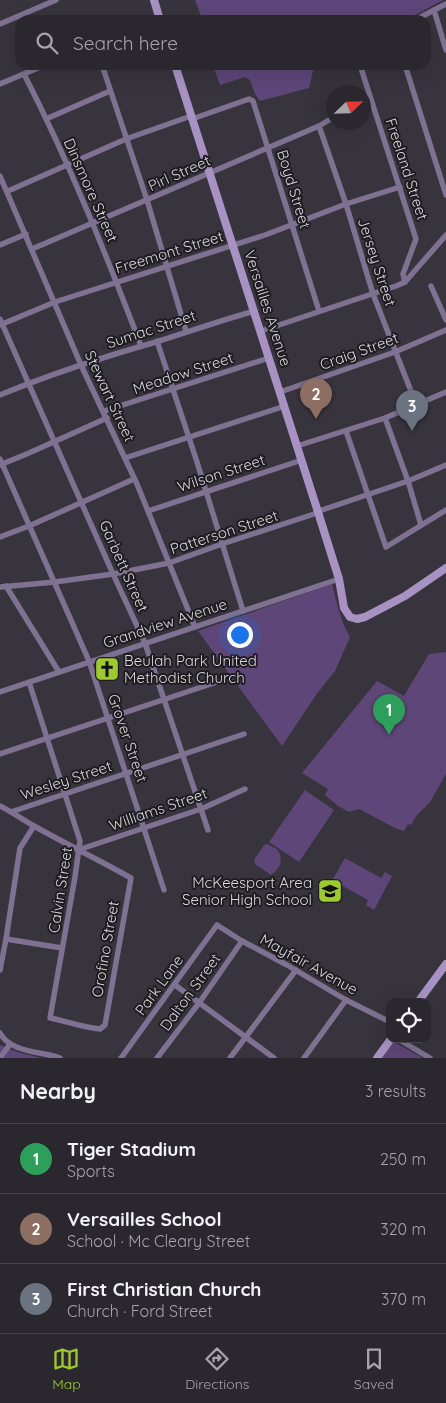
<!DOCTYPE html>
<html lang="en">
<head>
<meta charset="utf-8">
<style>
  :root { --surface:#2a272e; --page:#36333a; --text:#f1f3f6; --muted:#a5a5aa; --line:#46444a; --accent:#9dca30 }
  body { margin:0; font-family:Quicksand,sans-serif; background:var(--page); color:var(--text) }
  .controls { position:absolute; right:15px; bottom:15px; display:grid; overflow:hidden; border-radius:10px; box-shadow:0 5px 20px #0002 }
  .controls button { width:45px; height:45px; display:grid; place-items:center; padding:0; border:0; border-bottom:1px solid var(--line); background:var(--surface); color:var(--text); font:25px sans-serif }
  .compass { position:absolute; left:326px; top:85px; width:45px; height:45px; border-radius:50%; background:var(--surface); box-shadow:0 5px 20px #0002; rotate:67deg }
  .you { position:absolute; left:239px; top:634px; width:18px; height:18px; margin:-12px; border:4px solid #fff; border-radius:50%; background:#1a73e8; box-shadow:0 0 0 8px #1a73e833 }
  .badge { display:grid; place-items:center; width:32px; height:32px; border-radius:50%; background:var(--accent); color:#fff; font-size:16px; font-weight:700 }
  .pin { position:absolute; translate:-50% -41px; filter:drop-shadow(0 1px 2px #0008) }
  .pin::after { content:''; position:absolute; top:26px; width:18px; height:15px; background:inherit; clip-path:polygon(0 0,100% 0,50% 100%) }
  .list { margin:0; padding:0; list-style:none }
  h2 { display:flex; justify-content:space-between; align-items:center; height:65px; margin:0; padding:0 20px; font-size:21px }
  h2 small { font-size:16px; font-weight:400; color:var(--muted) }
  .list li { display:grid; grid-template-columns:32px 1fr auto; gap:15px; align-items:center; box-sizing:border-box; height:70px; padding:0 20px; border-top:1px solid var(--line) }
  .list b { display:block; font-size:19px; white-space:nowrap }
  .list p { margin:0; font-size:16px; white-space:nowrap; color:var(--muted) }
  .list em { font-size:16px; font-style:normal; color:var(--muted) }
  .icon { flex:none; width:28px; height:28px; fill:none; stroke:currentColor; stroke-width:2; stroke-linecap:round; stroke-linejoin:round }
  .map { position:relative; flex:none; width:446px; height:1058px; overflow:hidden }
  .search { position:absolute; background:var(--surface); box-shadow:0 5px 20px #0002; left:15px; right:15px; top:15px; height:55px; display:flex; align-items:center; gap:12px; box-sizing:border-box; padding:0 18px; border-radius:15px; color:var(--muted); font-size:19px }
  .sheet { height:275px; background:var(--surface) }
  nav { display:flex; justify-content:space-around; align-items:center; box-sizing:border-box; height:70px; border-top:1px solid var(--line); background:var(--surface); font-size:14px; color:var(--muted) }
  nav a { display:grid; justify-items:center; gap:2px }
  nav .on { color:var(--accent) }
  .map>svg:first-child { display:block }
  .green { fill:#5e4678 }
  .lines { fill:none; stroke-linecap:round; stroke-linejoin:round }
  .street { stroke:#7f7191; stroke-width:5.5 }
  .secondary { stroke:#a892c4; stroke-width:8 }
  .labels { text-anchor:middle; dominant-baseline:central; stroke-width:4; stroke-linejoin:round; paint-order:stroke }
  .street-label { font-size:15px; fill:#d9d7dc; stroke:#1e1c21 }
  .poi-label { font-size:15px; fill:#d9d7dc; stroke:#1e1c21; text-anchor:start }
</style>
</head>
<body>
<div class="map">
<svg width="446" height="1058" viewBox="0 0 446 1058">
  <rect width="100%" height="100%" fill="#38343d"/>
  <g class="green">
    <polygon points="195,0 443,0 406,20 199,20 202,19"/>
    <polygon points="213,65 323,65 313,71 309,88 260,101 255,94 250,80 245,77 220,85"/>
    <path d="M332,584C337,603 340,620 350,637L335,671L316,695L282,746L198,631Z"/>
    <polygon points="446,652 446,774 430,802 416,816 411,825 408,824 404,831 397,829 359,809 349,812 338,806 325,795 328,789 302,773 377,681 404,696 429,654"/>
    <polygon points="305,790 334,810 299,862 269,842"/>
    <path d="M267,844L277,849C284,859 281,868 271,875L255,864L254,860L264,845Z"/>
    <polygon points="345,858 381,878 385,872 392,876 374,910 366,905 368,900 341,885 338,890 334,888 337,882 333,879"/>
    <polygon points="394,1042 423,1058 382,1058"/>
    <polygon points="0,1045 17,1052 41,1058 0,1058"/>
  </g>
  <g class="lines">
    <g class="street">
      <polyline points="434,10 446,50"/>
      <polyline points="152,20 159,17"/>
      <polyline points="415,20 446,4"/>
      <polyline points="0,24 56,0"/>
      <polyline points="102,65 147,200 186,331"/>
      <polyline points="360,65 416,239 403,274 405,282"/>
      <polyline points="405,65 446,195"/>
      <polyline points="327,66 329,65"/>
      <path d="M24,74C69,162 106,254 141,346"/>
      <polyline points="0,84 45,65"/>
      <polyline points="46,119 110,91"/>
      <polyline points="192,119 249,99 253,101 319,311"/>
      <polyline points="319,126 346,204 373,294 416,404"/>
      <polyline points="0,176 81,365 137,484 195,627"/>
      <polyline points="8,191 126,139 191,116"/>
      <polyline points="0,245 26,234"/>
      <polyline points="32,249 319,126 334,117"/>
      <polyline points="431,286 446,320"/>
      <polyline points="0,319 113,574 145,643 208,830"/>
      <polyline points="0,325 55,302 265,235 346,204 400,187"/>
      <polyline points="261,331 396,286 405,282 446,235"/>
      <polyline points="157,341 197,462 243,611"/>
      <polyline points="280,392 395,352 446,330"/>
      <path d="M0,395C51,374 103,357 156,342C189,332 221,320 255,311"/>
      <polyline points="104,411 269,358"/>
      <polyline points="385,418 408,481 421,525"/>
      <polyline points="346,431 386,547 446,510"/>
      <polyline points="297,446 385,418 446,392"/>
      <polyline points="125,458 285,406"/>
      <polyline points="0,459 89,661 164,890"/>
      <polyline points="0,465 29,453 107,418"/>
      <polyline points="148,511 302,460"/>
      <polyline points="0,537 29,526 134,479"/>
      <polyline points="6,586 59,672"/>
      <polyline points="0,587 55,582 113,574 169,563 222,544 314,514 322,510 408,481 446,465"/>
      <polyline points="0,692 339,579"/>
      <polyline points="0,754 226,679"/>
      <path d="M0,806C12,812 22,819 34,826C66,844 99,860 131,878L105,1025L100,1029C84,1028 66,1021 50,1018L75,877L80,841L29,682"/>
      <polyline points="11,812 244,734"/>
      <polyline points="78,850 201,809 245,789"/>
      <polyline points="6,939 62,948"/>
      <polyline points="0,970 6,939 20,848 34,826"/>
      <polyline points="175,985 274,1058"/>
      <path d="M0,1033C11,1053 41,1051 60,1058"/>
      <polyline points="398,1039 430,1058"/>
      <polyline points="0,1058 10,1044"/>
      <polyline points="121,1058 217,925 242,941 287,965 346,1000 390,1022"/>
      <polyline points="157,1058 199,1003 242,941"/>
      <polyline points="230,1058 296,970"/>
      <polyline points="304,1058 346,1000"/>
    </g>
    <g class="secondary">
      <polyline points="154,0 160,20"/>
      <polyline points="175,65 318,512 339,579 344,608 350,617 357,619 365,617 405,596 446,568"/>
      <polyline points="418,1002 446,964"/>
      <polyline points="377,1058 391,1039"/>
    </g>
  </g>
  <defs>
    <symbol id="church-square" viewBox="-11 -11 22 22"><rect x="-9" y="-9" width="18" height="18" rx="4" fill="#9dca30" stroke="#1e1c21"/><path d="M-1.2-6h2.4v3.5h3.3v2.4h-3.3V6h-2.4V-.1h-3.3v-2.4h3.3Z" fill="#111"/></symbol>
    <symbol id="school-square" viewBox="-11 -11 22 22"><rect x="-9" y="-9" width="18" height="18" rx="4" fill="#9dca30" stroke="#1e1c21"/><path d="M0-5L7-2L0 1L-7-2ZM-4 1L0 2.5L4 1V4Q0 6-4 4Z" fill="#111"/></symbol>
  </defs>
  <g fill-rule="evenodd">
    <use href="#church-square" x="93" y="655" width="28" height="28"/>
    <use href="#school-square" x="316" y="877" width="28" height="28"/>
  </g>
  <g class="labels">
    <g class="street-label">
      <text transform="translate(407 169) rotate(72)">Freeland Street</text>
      <text transform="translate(179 173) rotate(-24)">Pirl Street</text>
      <text transform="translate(294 189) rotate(73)">Boyd Street</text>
      <text transform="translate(91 190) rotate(66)">Dinsmore Street</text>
      <text transform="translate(169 252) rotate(-17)">Freemont Street</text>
      <text transform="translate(377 262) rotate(72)">Jersey Street</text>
      <text transform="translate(268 308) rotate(72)">Versailles Avenue</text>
      <text transform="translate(151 329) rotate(-18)">Sumac Street</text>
      <text transform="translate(359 351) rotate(-20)">Craig Street</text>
      <text transform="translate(183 373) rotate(-18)">Meadow Street</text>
      <text transform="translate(110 396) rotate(65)">Stewart Street</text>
      <text transform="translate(221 473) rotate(-18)">Wilson Street</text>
      <text transform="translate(224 532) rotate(-18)">Patterson Street</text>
      <text transform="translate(124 566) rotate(66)">Garbett Street</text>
      <text transform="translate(165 623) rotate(-18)">Grandview Avenue</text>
      <text transform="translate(128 738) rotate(71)">Grover Street</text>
      <text transform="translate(66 780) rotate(-18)">Wesley Street</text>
      <text transform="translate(158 809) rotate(-19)">Williams Street</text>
      <text transform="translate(60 890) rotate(-81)">Calvin Street</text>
      <text transform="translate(105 949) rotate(-80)">Orofino Street</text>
      <text transform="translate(309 964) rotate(29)">Mayfair Avenue</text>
      <text transform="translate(159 985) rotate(-54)">Park Lane</text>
      <text transform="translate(190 992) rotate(-54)">Dalton Street</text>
    </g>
    <g class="poi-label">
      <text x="124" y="660">Beulah Park United<tspan x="124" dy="17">Methodist Church</tspan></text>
      <text x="312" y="882" text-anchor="end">McKeesport Area<tspan x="312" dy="17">Senior High School</tspan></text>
    </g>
  </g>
</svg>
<div class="controls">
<button><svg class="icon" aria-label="locate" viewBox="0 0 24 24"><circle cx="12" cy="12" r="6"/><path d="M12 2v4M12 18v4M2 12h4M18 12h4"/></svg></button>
</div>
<svg class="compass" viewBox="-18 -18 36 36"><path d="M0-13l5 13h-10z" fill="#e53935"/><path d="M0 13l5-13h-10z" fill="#a5a5aa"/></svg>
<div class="you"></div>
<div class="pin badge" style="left:389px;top:735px;background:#2e9e5b">1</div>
<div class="pin badge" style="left:316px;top:419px;background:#8d6e63">2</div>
<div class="pin badge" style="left:412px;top:431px;background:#6b7280">3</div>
<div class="search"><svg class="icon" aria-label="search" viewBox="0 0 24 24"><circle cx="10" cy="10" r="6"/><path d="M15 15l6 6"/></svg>Search here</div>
</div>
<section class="sheet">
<h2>Nearby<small>3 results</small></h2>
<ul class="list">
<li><span class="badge" style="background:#2e9e5b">1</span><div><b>Tiger Stadium</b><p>Sports</p></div><em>250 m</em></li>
<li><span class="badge" style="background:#8d6e63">2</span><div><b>Versailles School</b><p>School · Mc Cleary Street</p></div><em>320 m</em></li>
<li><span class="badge" style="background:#6b7280">3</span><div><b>First Christian Church</b><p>Church · Ford Street</p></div><em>370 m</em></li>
</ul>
</section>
<nav>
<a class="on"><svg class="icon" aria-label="map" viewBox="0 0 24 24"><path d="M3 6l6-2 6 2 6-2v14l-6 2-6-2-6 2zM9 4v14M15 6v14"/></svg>Map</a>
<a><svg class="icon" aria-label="directions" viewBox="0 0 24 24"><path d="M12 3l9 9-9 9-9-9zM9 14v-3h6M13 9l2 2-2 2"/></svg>Directions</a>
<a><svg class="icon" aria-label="saved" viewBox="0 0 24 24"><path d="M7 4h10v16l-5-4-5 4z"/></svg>Saved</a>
</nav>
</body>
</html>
